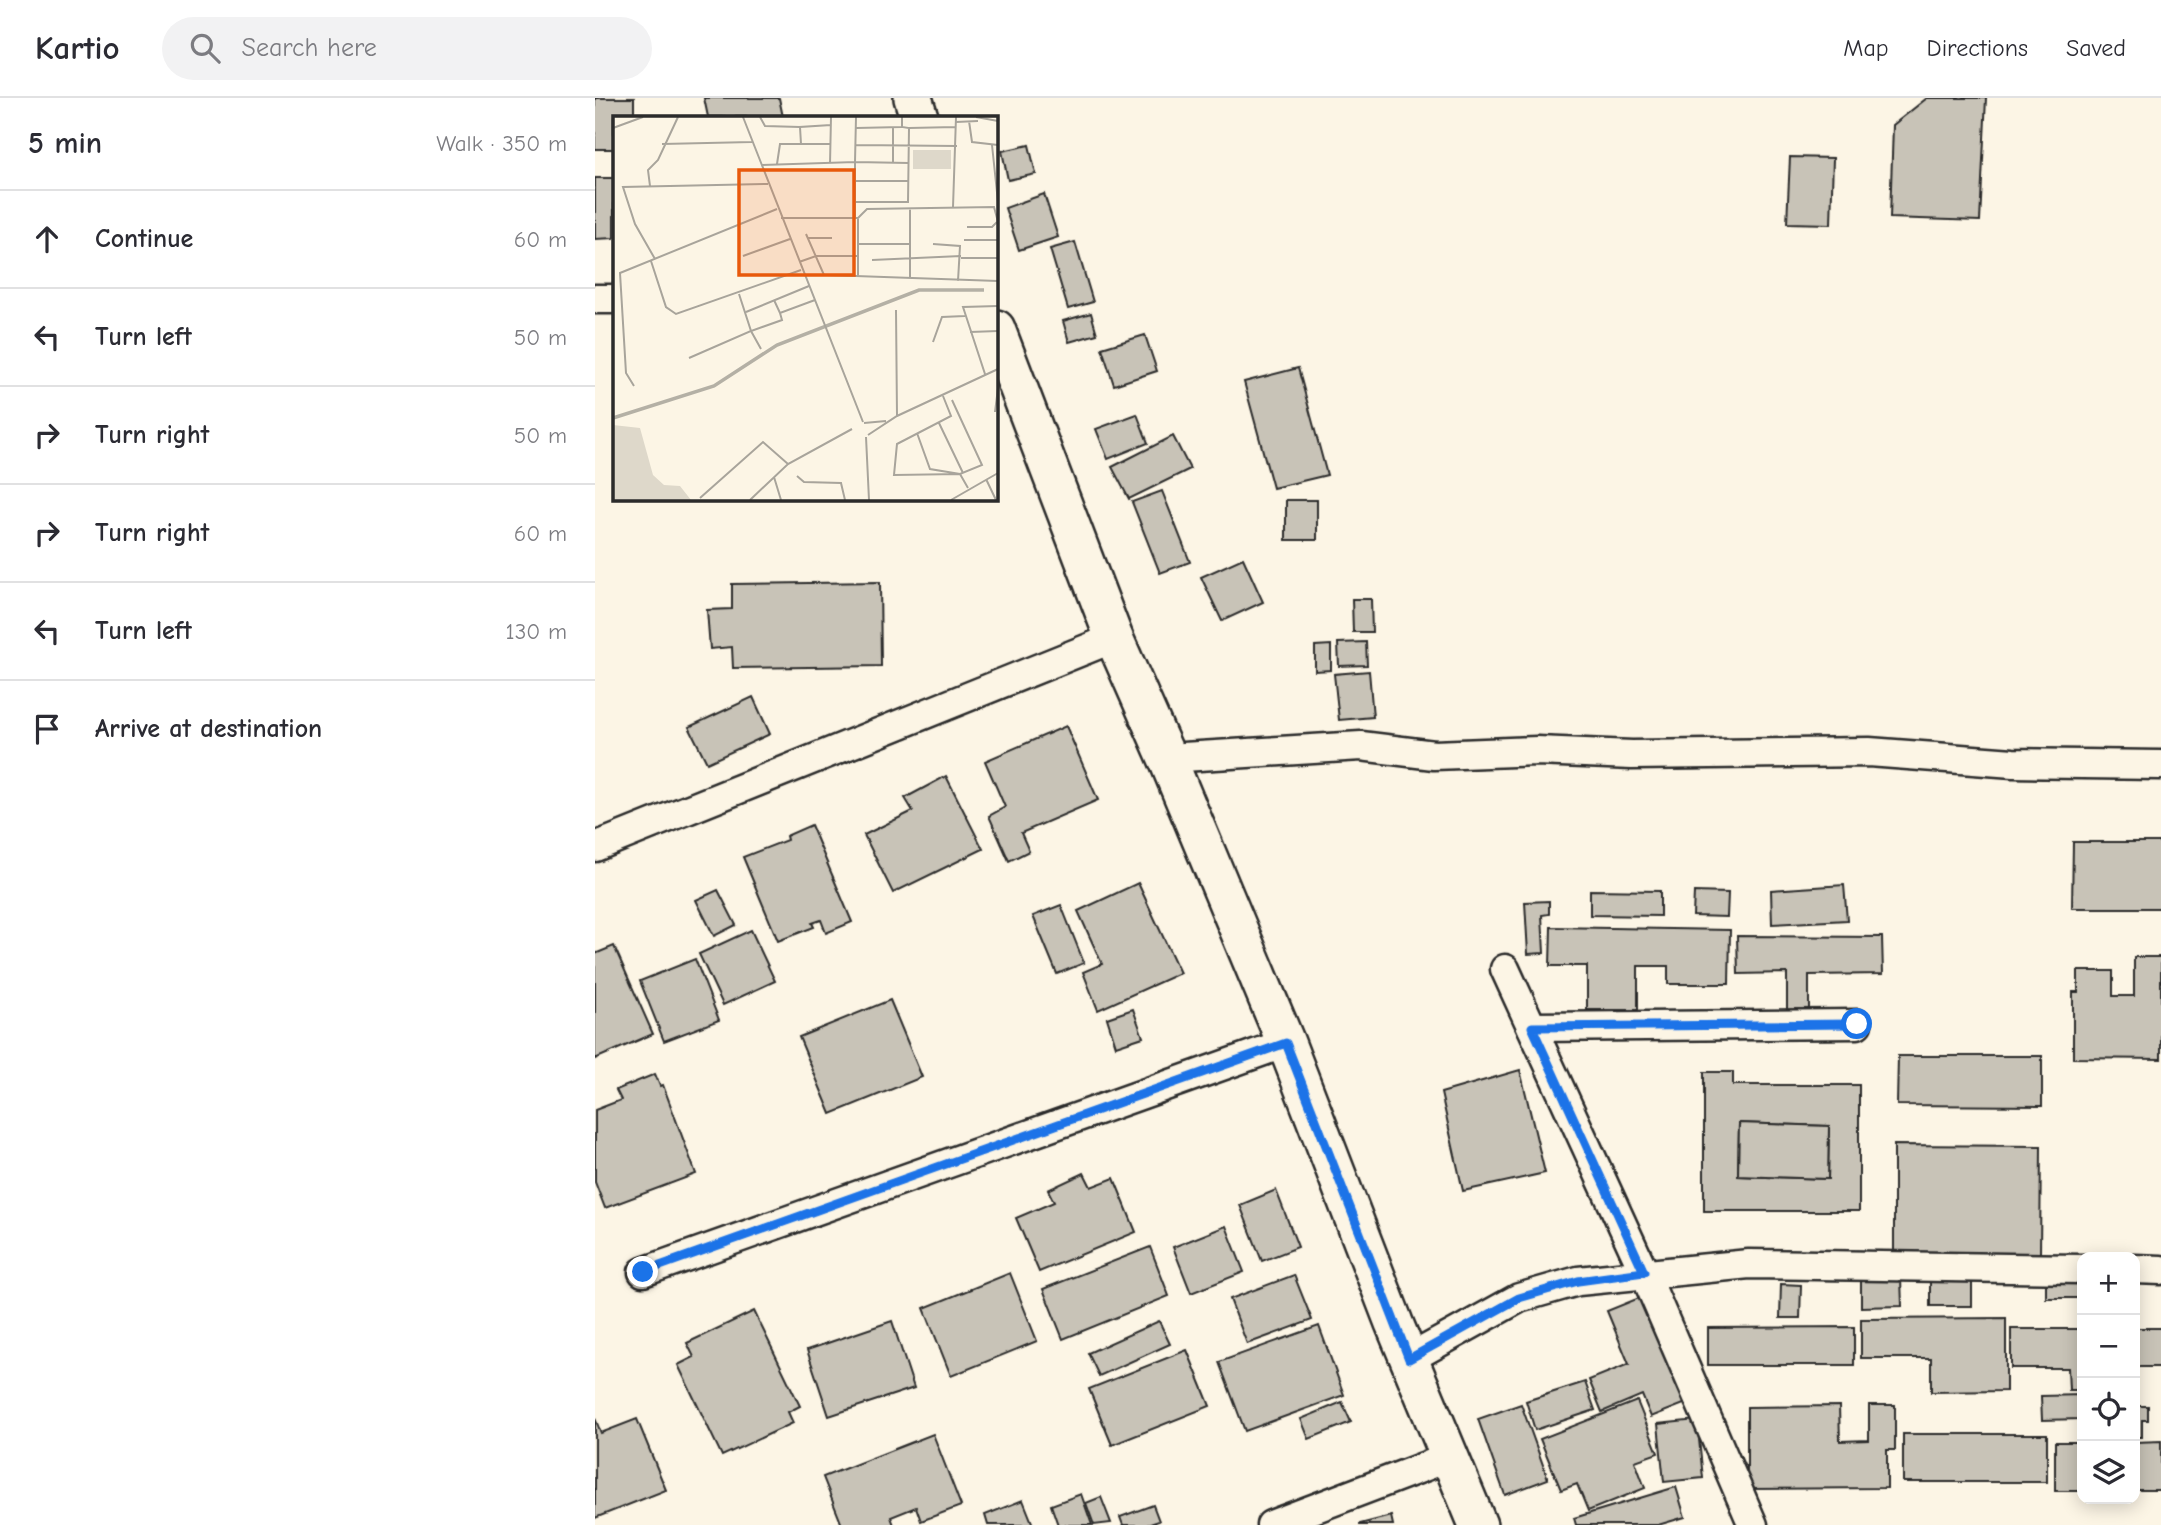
<!DOCTYPE html>
<html lang="en">
<head>
<meta charset="utf-8">
<style>
  :root { --surface:#fff; --page:#f2f2f3; --text:#2b2b33; --muted:#7c7c81; --line:#e1e1e2 }
  body { margin:0; font-family:"Comic Neue",sans-serif; background:var(--page); color:var(--text) }
  .controls { position:absolute; right:21px; bottom:21px; display:grid; overflow:hidden; border-radius:14px; box-shadow:0 4px 18px #0003 }
  .controls button { width:63px; height:63px; display:grid; place-items:center; padding:0; border:0; border-bottom:2px solid var(--line); background:var(--surface); color:var(--text); font:35px sans-serif }
  .stop { position:absolute; width:21px; height:21px; margin:-16px; border:5px solid #1a73e8; border-radius:50%; background:#fff }
  .stop.end { background:#1a73e8; border-color:#fff; box-shadow:0 2px 7px #0008 }
  .list { margin:0; padding:0; list-style:none }
  h2 { display:flex; justify-content:space-between; align-items:center; height:91px; margin:0; padding:0 28px; font-size:30px }
  h2 small { font-size:23px; font-weight:400; color:var(--muted) }
  .list li { display:grid; grid-template-columns:46px 1fr auto; gap:21px; align-items:center; box-sizing:border-box; height:98px; padding:0 28px; border-top:2px solid var(--line) }
  .list b { display:block; font-size:26px; white-space:nowrap }
  .list em { font-size:23px; font-style:normal; color:var(--muted) }
  .icon { flex:none; width:38px; height:38px; fill:none; stroke:currentColor; stroke-width:2; stroke-linecap:round; stroke-linejoin:round }
  .map { position:relative; flex:none; width:1566px; height:1427px; overflow:hidden }
  header { display:flex; align-items:center; gap:42px; box-sizing:border-box; height:98px; padding:0 35px; background:var(--surface); border-bottom:2px solid var(--line) }
  header strong { font-size:33px }
  nav { display:flex; gap:38px; margin-inline-start:auto; font-size:24px }
  .search { width:490px; height:63px; background:var(--page); display:flex; align-items:center; gap:18px; box-sizing:border-box; padding:0 24px; border-radius:38px; color:var(--muted); font-size:26px }
  main { display:flex }
  aside { flex:1; background:var(--surface) }
  .map>svg:first-child { display:block }
  .building { fill:#c8c3b7; stroke:#2b2b2b; stroke-width:2; fill-rule:evenodd }
  .lines { fill:none; stroke-linecap:round; stroke-linejoin:round }
  .minor-casing { stroke:#2b2b2b; stroke-width:33 }
  .tertiary-casing { stroke:#2b2b2b; stroke-width:42 }
  .minor { stroke:#fcf5e5; stroke-width:28 }
  .tertiary { stroke:#fcf5e5; stroke-width:37 }
  .route { stroke:#1a73e8; stroke-width:9 }
  .inset-river { fill:none; stroke:#b4b0a5; stroke-width:3.5 }
  .inset-road { fill:none; stroke:#a8a49b; stroke-width:2 }
  .view { fill:#e8590c; fill-opacity:0.15; stroke:#e8590c; stroke-width:3.5 }
  .inset-edge { fill:none; stroke:#2b2b2b; stroke-width:3.5 }
</style>
</head>
<body>
<header>
<strong>Kartio</strong>
<div class="search"><svg class="icon" aria-label="search" viewBox="0 0 24 24"><circle cx="10" cy="10" r="6"/><path d="M15 15l6 6"/></svg>Search here</div>
<nav><a>Map</a><a>Directions</a><a>Saved</a></nav>
</header>
<main>
<aside>
<h2>5 min<small>Walk · 350 m</small></h2>
<ul class="list">
<li><svg class="icon" aria-label="ahead" viewBox="0 0 24 24"><path d="M12 20V5M6 11l6-6 6 6"/></svg><div><b>Continue</b></div><em>60 m</em></li>
<li><svg class="icon" aria-label="left" viewBox="0 0 24 24"><path d="M17 20v-9H6M10 6l-5 5 5 5"/></svg><div><b>Turn left</b></div><em>50 m</em></li>
<li><svg class="icon" aria-label="right" viewBox="0 0 24 24"><path d="M7 20v-9h11M14 6l5 5-5 5"/></svg><div><b>Turn right</b></div><em>50 m</em></li>
<li><svg class="icon" aria-label="right" viewBox="0 0 24 24"><path d="M7 20v-9h11M14 6l5 5-5 5"/></svg><div><b>Turn right</b></div><em>60 m</em></li>
<li><svg class="icon" aria-label="left" viewBox="0 0 24 24"><path d="M17 20v-9H6M10 6l-5 5 5 5"/></svg><div><b>Turn left</b></div><em>130 m</em></li>
<li><svg class="icon" aria-label="arrive" viewBox="0 0 24 24"><path d="M6 21V4h12l-3 4 3 4H6"/></svg><div><b>Arrive at destination</b></div></li>
</ul>
</aside>
<div class="map">
<svg width="1566" height="1427" viewBox="0 0 1566 1427">
  <rect width="100%" height="100%" fill="#fcf5e5"/>
  <filter id="ink" filterUnits="userSpaceOnUse"><feTurbulence type="fractalNoise" baseFrequency=".0143" numOctaves="2"/><feDisplacementMap in="SourceGraphic" scale="14" xChannelSelector="R" yChannelSelector="G"/><feConvolveMatrix kernelMatrix="1 2 1 2 8 2 1 2 1" color-interpolation-filters="sRGB"/></filter>
  <g filter="url(#ink)">
    <g class="building">
      <polygon points="0,0 39,0 39,19 19,19 19,51 0,51"/>
      <polygon points="109,0 184,0 188,19 113,19"/>
      <polygon points="1332,0 1391,0 1385,123 1295,120 1298,27"/>
      <polygon points="434,47 441,76 413,82 407,53"/>
      <polygon points="1195,59 1238,60 1236,126 1192,125"/>
      <polygon points="0,80 19,80 19,140 0,141"/>
      <polygon points="449,96 463,139 424,152 410,110"/>
      <polygon points="480,144 498,204 473,211 455,151"/>
      <polygon points="496,215 502,236 474,244 468,223"/>
      <polygon points="550,237 562,273 519,287 507,250"/>
      <polygon points="703,270 732,377 678,390 649,284"/>
      <polygon points="542,316 553,345 513,361 501,331"/>
      <polygon points="578,338 595,371 534,401 517,369"/>
      <polygon points="567,393 595,464 565,475 537,404"/>
      <rect x="691" y="402" width="31" height="40"/>
      <polygon points="648,460 668,504 627,523 606,479"/>
      <polygon points="285,484 286,568 138,570 137,549 115,551 112,512 137,511 137,486"/>
      <polygon points="757,501 776,501 777,534 758,534"/>
      <polygon points="771,544 772,567 744,568 743,545"/>
      <polygon points="736,547 736,572 720,573 720,548"/>
      <polygon points="774,573 778,619 744,622 739,576"/>
      <polygon points="158,599 175,636 112,665 94,629"/>
      <polygon points="471,628 503,702 426,735 434,753 414,763 394,718 410,709 390,663"/>
      <polygon points="351,678 388,751 298,795 269,737 318,713 310,700"/>
      <polygon points="216,727 257,824 231,835 226,822 217,825 219,829 183,843 148,759 192,742 191,738"/>
      <polygon points="1478,744 1566,744 1566,810 1477,810"/>
      <polygon points="543,785 585,875 503,912 488,874 507,866 483,813"/>
      <polygon points="1249,787 1252,822 1177,826 1176,792"/>
      <polygon points="123,792 141,827 119,838 101,802"/>
      <polygon points="995,792 1065,793 1065,818 995,817"/>
      <polygon points="1099,794 1133,795 1132,819 1098,818"/>
      <polygon points="954,803 954,816 947,817 949,855 933,856 930,804"/>
      <polygon points="466,807 489,865 462,876 438,818"/>
      <polygon points="956,829 1135,832 1134,886 1073,886 1073,868 1043,868 1043,912 992,912 992,868 955,868"/>
      <polygon points="156,832 180,883 128,907 104,856"/>
      <polygon points="1142,838 1287,839 1288,876 1214,877 1214,916 1192,916 1192,875 1143,876"/>
      <polygon points="19,848 58,936 0,961 0,856"/>
      <polygon points="1539,859 1566,859 1566,961 1478,960 1478,894 1483,894 1483,873 1518,873 1518,898 1539,898"/>
      <polygon points="100,861 124,922 69,943 45,883"/>
      <polygon points="295,902 327,979 236,1016 204,939"/>
      <polygon points="538,911 548,939 521,948 512,920"/>
      <polygon points="1303,958 1447,958 1447,1008 1302,1007"/>
      <polygon points="925,972 950,1075 868,1093 846,995"/>
      <path d="M1109,974H1138V987H1264V1113H1109ZM1144,1025L1234,1028L1233,1081L1143,1078Z"/>
      <polygon points="60,976 65,988 68,987 101,1076 10,1110 0,1084 0,1012 26,1002 21,992"/>
      <polygon points="1144,1025 1234,1028 1233,1081 1143,1078"/>
      <polygon points="1299,1047 1446,1048 1445,1156 1299,1155"/>
      <polygon points="489,1075 496,1089 519,1080 541,1134 444,1174 421,1120 459,1104 453,1092"/>
      <polygon points="681,1092 703,1149 667,1163 645,1107"/>
      <polygon points="631,1128 649,1174 596,1195 578,1149"/>
      <polygon points="555,1149 574,1198 468,1241 448,1191"/>
      <polygon points="415,1175 442,1243 356,1278 329,1210"/>
      <polygon points="699,1177 717,1222 652,1246 635,1201"/>
      <polygon points="1306,1180 1307,1208 1266,1209 1266,1181"/>
      <rect x="1335" y="1183" width="42" height="25"/>
      <rect x="1451" y="1183" width="34" height="17"/>
      <polygon points="1186,1186 1206,1187 1205,1220 1185,1220"/>
      <polygon points="1049,1198 1094,1304 1056,1319 1047,1297 1007,1314 994,1282 1034,1266 1012,1213"/>
      <polygon points="159,1213 205,1308 193,1314 198,1325 127,1358 83,1267 99,1259 92,1245"/>
      <polygon points="1411,1220 1411,1293 1336,1294 1336,1260 1266,1260 1266,1221"/>
      <polygon points="297,1223 319,1290 234,1318 212,1252"/>
      <polygon points="564,1223 575,1246 504,1278 493,1255"/>
      <polygon points="724,1228 749,1297 650,1333 624,1264"/>
      <polygon points="1259,1229 1259,1267 1113,1267 1113,1230"/>
      <rect x="1540" y="1230" width="26" height="39"/>
      <polygon points="1416,1231 1487,1231 1487,1292 1474,1292 1473,1270 1416,1270"/>
      <polygon points="592,1252 615,1308 517,1347 494,1291"/>
      <polygon points="990,1284 1000,1312 940,1332 931,1303"/>
      <polygon points="1487,1297 1487,1321 1447,1322 1446,1298"/>
      <polygon points="1042,1303 1063,1355 1040,1363 1050,1390 993,1413 982,1386 966,1392 945,1341"/>
      <polygon points="747,1304 756,1324 714,1341 706,1321"/>
      <polygon points="926,1306 953,1381 910,1397 883,1321"/>
      <polygon points="1274,1307 1300,1307 1300,1352 1292,1352 1292,1390 1152,1391 1152,1309 1244,1308 1245,1343 1274,1342"/>
      <polygon points="1540,1308 1553,1308 1553,1322 1547,1322 1547,1339 1540,1339"/>
      <polygon points="0,1320 6,1335 42,1321 71,1392 0,1420"/>
      <polygon points="1102,1322 1108,1380 1069,1384 1063,1326"/>
      <polygon points="338,1336 366,1408 326,1423 321,1409 296,1419 299,1427 247,1427 228,1379"/>
      <rect x="1308" y="1336" width="144" height="48"/>
      <polygon points="1566,1343 1566,1392 1540,1392 1540,1344"/>
      <rect x="1460" y="1344" width="27" height="49"/>
      <polygon points="1081,1389 1090,1419 1063,1427 981,1427 979,1420"/>
      <polygon points="486,1396 497,1427 463,1427 456,1407"/>
      <polygon points="506,1399 516,1425 499,1427 491,1405"/>
      <polygon points="428,1402 438,1427 393,1427 390,1417"/>
      <polygon points="558,1407 564,1423 552,1427 528,1427 525,1419"/>
      <polygon points="796,1418 798,1427 765,1427 765,1426"/>
    </g>
    <g class="lines">
      <defs>
        <g id="minor">
          <polyline points="0,201 19,201"/>
          <polyline points="572,660 766,648 839,657 942,653 1037,657 1274,654 1418,665 1566,667"/>
          <polyline points="0,749 519,540"/>
          <polyline points="910,871 1049,1174 1158,1427"/>
          <polyline points="937,929 1262,926"/>
          <polyline points="1540,1171 1566,1172"/>
          <polyline points="48,1174 691,945"/>
          <polyline points="814,1261 924,1200 983,1183 1154,1166 1487,1171"/>
          <polyline points="676,1427 855,1359"/>
        </g>
        <g id="tertiary">
          <polyline points="318,0 324,19"/>
          <polyline points="401,231 519,540 572,660 691,945 799,1225 883,1427"/>
        </g>
      </defs>
      <use href="#minor" class="minor-casing"/>
      <use href="#tertiary" class="tertiary-casing"/>
      <use href="#minor" class="minor"/>
      <use href="#tertiary" class="tertiary"/>
    </g>
  </g>
  <g class="lines" filter="url(#ink)">
    <polyline class="route" points="48,1174 691,945 814,1261 924,1200 983,1183 1049,1174 937,929 1262,926"/>
  </g>
  <g transform="translate(18 18)">
    <rect width="385" height="385" fill="#fcf5e5"/>
    <path d="M300,34H338V53H300ZM0,309L27,312L40,359L51,369L67,370L78,384H0Z" fill="#ded8ca"/>
    <path class="inset-river" d="M0,302L101,270L164,229L306,174H371"/>
    <path class="inset-road" d="M130,1L250,306M147,1L152,10L187,11M243,1L242,46L296,47M363,1L385,5M356,5L359,26L385,29M343,6L365,5M0,12L30,1M243,12L289,11M280,12V46M296,12L343,11M49,28L139,26M188,28L187,11L218,9M243,29L344,30M379,29L385,86M164,48L167,28H217M217,48L218,1M148,49L242,46V103M242,65H296M37,70L35,54L45,44L65,1M242,86H295L296,12L289,11V1M340,91L343,1M297,92V163M168,102H245L254,93L381,91L385,106M354,111H379L384,106M193,118L211,159M195,122H219M351,124H385M245,128H297M320,128L347,130L345,165M130,140L177,123M348,142H385M42,143L22,108L10,71L155,68M259,144L348,140M38,145L53,191L63,198L188,154M186,146L203,140H245M214,159L385,165M245,160V103M161,184L167,197L202,184M283,194L284,300M133,196L196,170M357,216L385,215M320,226L329,201L352,200M148,233L138,215L169,204L167,197M76,242L138,215L126,178M372,258L350,191L385,190M21,270L13,257L7,157L164,93M330,280L338,300L284,328L281,359L347,358L355,372M382,296L385,272M251,307L273,305M326,307L350,357M304,317L317,353L347,358L369,349L339,284M255,319L284,300L385,253M253,321L256,384M184,360L191,366L228,367L232,384M161,361L168,384M373,363L383,384M87,382L150,326L175,348M137,384L175,348L239,313M338,384L385,357"/>
    <path class="view" d="M126,54H241V159H126Z"/>
    <rect width="385" height="385" class="inset-edge"/>
  </g>
</svg>
<div class="controls">
<button>+</button>
<button>−</button>
<button><svg class="icon" aria-label="locate" viewBox="0 0 24 24"><circle cx="12" cy="12" r="6"/><path d="M12 2v4M12 18v4M2 12h4M18 12h4"/></svg></button>
<button><svg class="icon" aria-label="layers" viewBox="0 0 24 24"><path d="M12 4l9 5-9 5-9-5zM3 14l9 5 9-5"/></svg></button>
</div>
<div class="stop" style="left:1262px;top:926px"></div>
<div class="stop end" style="left:48px;top:1174px"></div>
</div>
</main>
</body>
</html>
